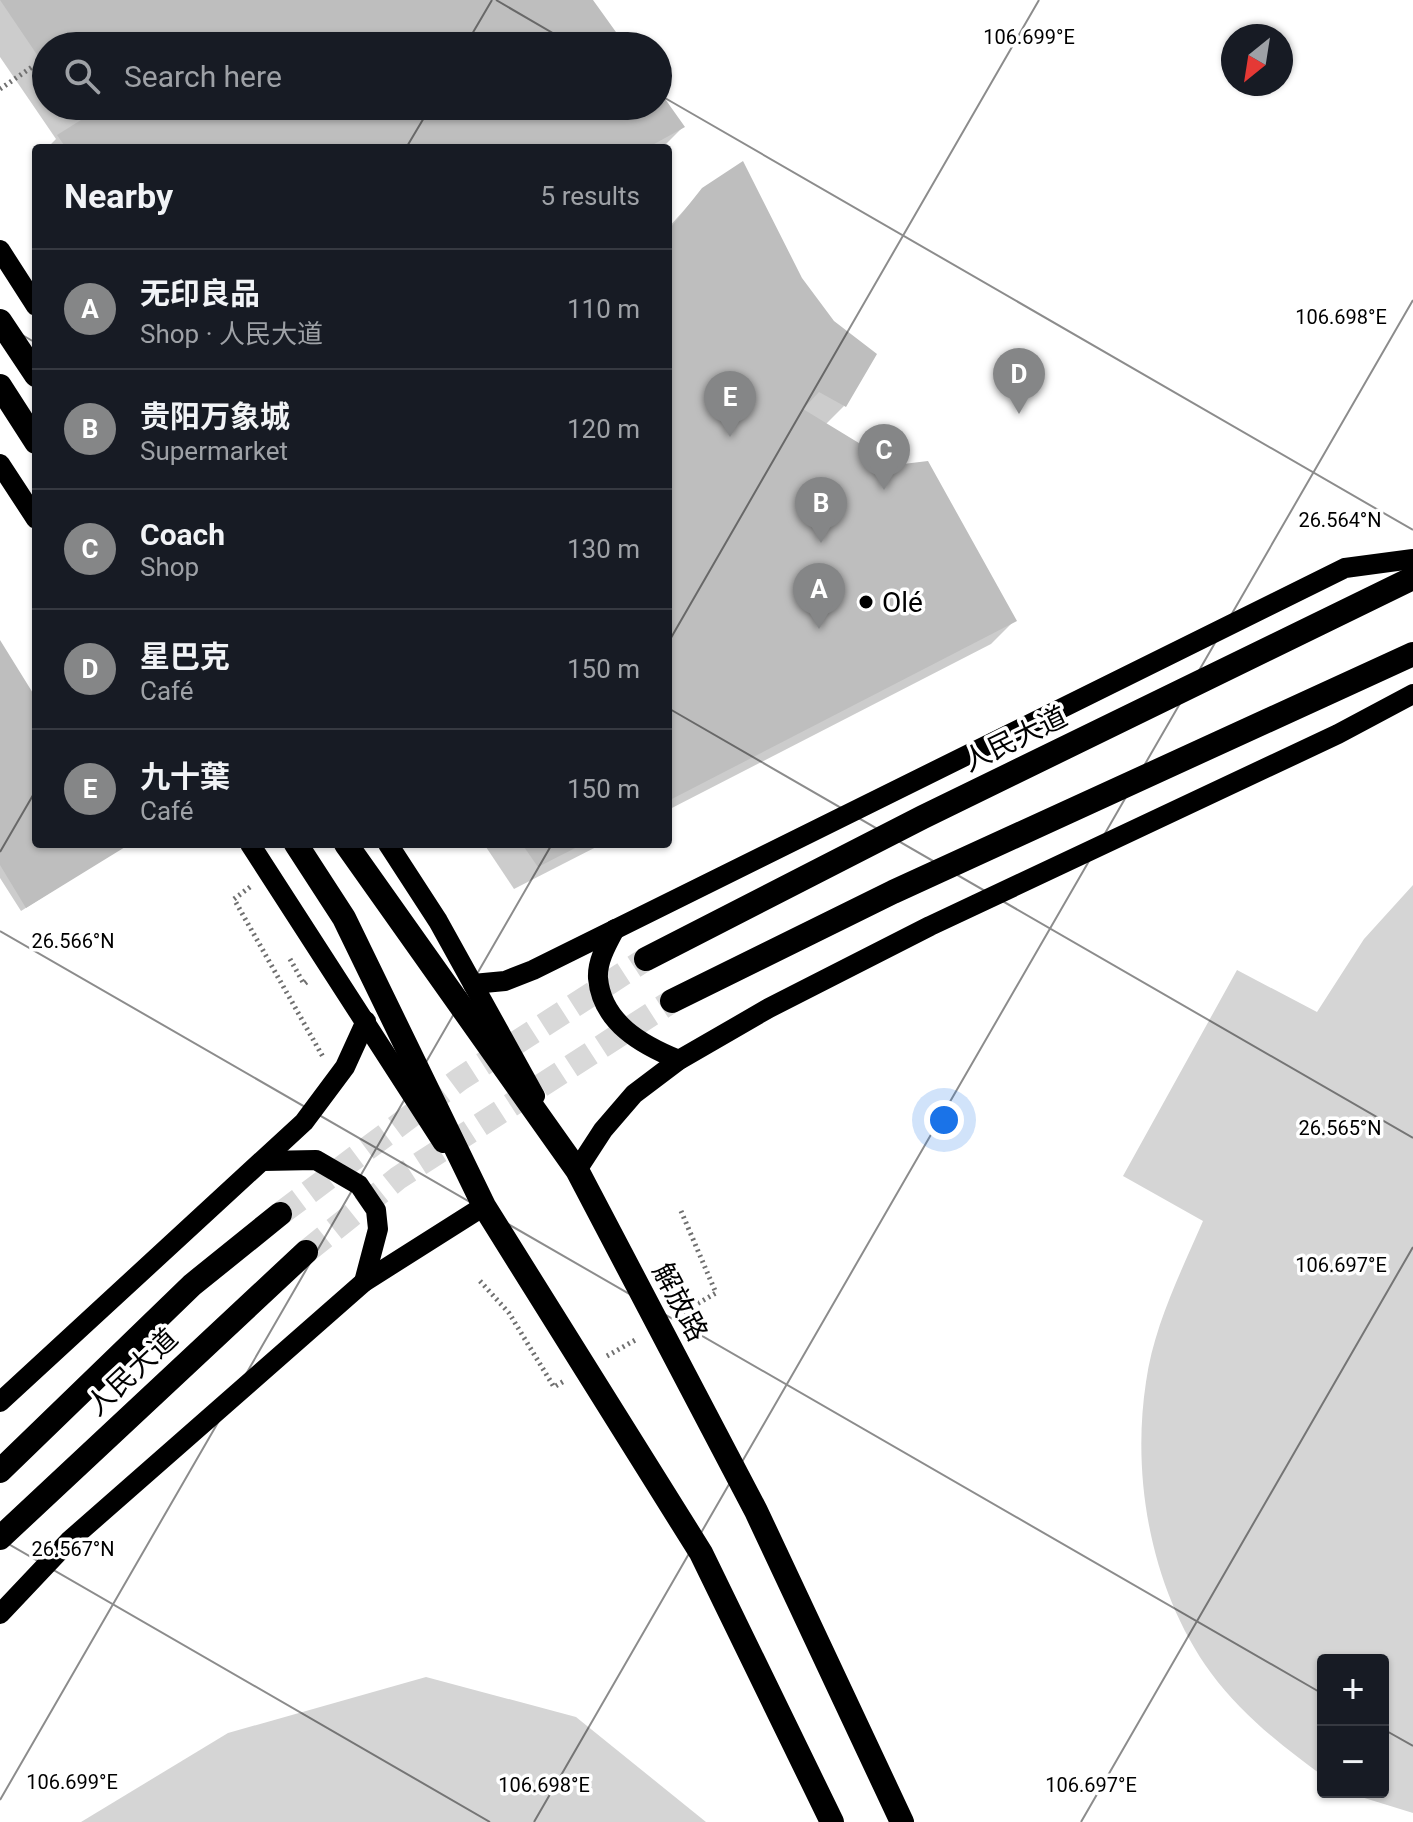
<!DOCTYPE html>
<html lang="en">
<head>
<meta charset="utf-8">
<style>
  :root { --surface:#171b24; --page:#242831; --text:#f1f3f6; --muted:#9ea1a6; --line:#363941; --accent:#858687 }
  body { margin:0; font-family:Roboto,"Noto Sans SC",sans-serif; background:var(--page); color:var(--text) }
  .controls { position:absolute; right:24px; bottom:24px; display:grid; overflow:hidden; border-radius:8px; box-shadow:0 2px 6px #0004 }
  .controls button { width:72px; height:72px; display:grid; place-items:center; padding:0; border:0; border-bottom:2px solid var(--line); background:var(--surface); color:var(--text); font:40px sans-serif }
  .compass { position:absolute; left:1221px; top:24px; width:72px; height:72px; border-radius:50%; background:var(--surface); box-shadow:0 2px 6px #0004; rotate:210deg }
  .you { position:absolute; left:944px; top:1120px; width:28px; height:28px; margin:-20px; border:6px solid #fff; border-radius:50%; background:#1a73e8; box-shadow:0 0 0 12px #1a73e833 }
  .badge { display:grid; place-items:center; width:52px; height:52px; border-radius:50%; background:var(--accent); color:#fff; font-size:26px; font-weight:700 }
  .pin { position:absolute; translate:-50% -66px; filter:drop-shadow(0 2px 4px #0008) }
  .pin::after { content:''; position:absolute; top:42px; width:28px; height:24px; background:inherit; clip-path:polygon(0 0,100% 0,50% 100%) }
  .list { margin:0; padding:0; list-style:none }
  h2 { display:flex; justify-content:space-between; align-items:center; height:104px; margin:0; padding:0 32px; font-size:34px }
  h2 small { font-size:26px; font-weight:400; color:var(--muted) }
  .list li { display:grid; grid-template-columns:52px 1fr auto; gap:24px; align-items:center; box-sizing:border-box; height:120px; padding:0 32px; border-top:2px solid var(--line) }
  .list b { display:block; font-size:30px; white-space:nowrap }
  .list p { margin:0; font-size:26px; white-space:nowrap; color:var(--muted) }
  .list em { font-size:26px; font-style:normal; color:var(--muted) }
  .icon { flex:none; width:44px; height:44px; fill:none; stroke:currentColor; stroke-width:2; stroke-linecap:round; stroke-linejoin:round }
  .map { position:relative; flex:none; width:1413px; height:1822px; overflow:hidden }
  .search { position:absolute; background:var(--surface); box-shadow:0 2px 6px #0004; left:32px; top:32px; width:640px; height:88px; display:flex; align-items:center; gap:20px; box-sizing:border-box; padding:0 28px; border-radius:44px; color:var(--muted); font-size:30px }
  .panel { position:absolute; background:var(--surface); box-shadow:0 2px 6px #0004; left:32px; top:144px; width:640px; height:704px; border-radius:8px }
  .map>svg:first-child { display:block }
  .green { fill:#d5d5d5 }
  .shadow { fill:#0003 }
  .building { fill:#bebebe }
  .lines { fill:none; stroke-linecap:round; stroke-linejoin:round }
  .highway-tunnel { stroke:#d9d9d9; stroke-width:24; stroke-dasharray:24 12; stroke-linecap:butt }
  .path { stroke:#707070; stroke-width:5; stroke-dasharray:2 4; stroke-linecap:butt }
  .major { stroke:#000; stroke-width:20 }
  .highway { stroke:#000; stroke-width:24 }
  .ticks { fill:none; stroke:#000; stroke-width:2; stroke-opacity:0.45 }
  .poi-dot { fill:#000; stroke:#fff; stroke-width:3 }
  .labels { text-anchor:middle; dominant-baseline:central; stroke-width:7; stroke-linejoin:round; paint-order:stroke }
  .poi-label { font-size:28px; fill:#000; stroke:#fff; text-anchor:start }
  .street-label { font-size:28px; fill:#000; stroke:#fff }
  .ticks-label { font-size:20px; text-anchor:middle; fill:#000; stroke:#fff; stroke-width:7; stroke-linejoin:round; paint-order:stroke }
</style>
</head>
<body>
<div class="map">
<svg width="1413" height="1822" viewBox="0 0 1413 1822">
  <rect width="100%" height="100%" fill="#fff"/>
  <g class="green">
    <path d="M1413,885V1813L1345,1792H1383V1660H1323V1776C1282,1746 1242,1715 1211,1673C1152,1592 1131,1480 1146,1382C1154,1325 1181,1272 1203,1221L1123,1176L1237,970L1317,1012L1364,939Z"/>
    <polygon points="426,1677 576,1717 706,1822 81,1822 228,1733"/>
  </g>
  <g class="shadow">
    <polygon points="0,0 590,0 624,46 46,46 46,106 658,106 658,93 683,127 662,148 47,148 56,139 0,57"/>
    <polygon points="703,189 844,406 825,425 1014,621 991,644 668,810 668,228"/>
    <polygon points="0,644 36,702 36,844 125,845 21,911 0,878"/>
    <polygon points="484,844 602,844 514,889"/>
  </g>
  <g class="building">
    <polygon points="0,0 593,0 626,46 46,46 46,68"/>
    <polygon points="658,89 685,127 647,148 66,148 57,135 81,120 72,106 658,106"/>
    <polygon points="743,161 802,278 834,321 877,354 846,407 819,392 803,409 895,465 928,461 1017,621 668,801 668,231 702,188"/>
    <polygon points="0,640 36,698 36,844 130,844 26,908 0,865"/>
    <polygon points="522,844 583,844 538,867"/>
  </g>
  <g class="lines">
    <g class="highway-tunnel">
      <polyline points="280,1214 460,1079 646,959"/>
      <polyline points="306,1252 398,1178 672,1001"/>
    </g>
    <g class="path">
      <polyline points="0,89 32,67"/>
      <polyline points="250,887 234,899 323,1057"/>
      <polyline points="290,959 304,984 308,981"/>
      <polyline points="681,1211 716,1293 683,1312"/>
      <polyline points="480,1281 509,1313 554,1387 564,1381"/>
      <polyline points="607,1356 637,1339"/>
    </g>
    <g class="major">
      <polyline points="0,250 36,306"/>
      <polyline points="0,464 36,519"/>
      <polyline points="250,844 443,1143"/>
      <polyline points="388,844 438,921 535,1096"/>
      <path d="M615,929C607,944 597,961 598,978C602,1023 642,1045 679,1060"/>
      <polyline points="473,984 505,981 533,970 1345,568 1413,559"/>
      <polyline points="570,1159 577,1170 603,1130 634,1094 679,1060 769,1008 930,926 1338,734 1413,694"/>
      <polyline points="263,1161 316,1160 359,1185 376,1210 378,1229 364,1282"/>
      <polyline points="0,1402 304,1122 345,1067 366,1021"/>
      <polyline points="0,1614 69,1541 364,1282 484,1206 476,1193"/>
    </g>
    <g class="highway">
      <polyline points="0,321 36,375"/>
      <polyline points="0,386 36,442"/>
      <polyline points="296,844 344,918 484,1206 701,1553 832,1822"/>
      <polyline points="346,844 577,1170 756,1511 902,1822"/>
      <polyline points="646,959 923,817 1413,578"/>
      <polyline points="672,1001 893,892 1413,654"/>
      <polyline points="0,1471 192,1285 280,1214"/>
      <polyline points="0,1538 306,1252"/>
    </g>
  </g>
  <path class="ticks" d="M496,0L575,46M465,46L492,0M658,94L1413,530M406,148L431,106M0,322L36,343M668,643L1039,0M668,708L1413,1138M0,852L36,790M0,931L1323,1694M0,1539L490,1822M1383,1729L1413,1746M0,1800L552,844M534,1822L1413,300M1081,1822L1413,1247"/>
  <circle class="poi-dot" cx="866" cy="602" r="8"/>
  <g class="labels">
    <g class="poi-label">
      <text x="882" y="602">Olé</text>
    </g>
    <g class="street-label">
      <text transform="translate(1015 739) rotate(-26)">人民大道</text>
      <text transform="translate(680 1302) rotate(62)">解放路</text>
      <text transform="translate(132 1372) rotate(-43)">人民大道</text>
    </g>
  </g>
  <g class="ticks-label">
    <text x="1029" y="44">106.699°E</text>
    <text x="1341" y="324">106.698°E</text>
    <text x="1340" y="527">26.564°N</text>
    <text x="73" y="948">26.566°N</text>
    <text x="1340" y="1135">26.565°N</text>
    <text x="1341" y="1272">106.697°E</text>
    <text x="73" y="1556">26.567°N</text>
    <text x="72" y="1789">106.699°E</text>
    <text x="544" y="1792">106.698°E</text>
    <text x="1091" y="1792">106.697°E</text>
  </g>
</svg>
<div class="controls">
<button>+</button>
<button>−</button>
</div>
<svg class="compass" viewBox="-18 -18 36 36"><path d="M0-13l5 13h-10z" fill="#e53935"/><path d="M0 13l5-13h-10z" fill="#9ea1a6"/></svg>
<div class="you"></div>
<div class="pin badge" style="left:819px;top:629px">A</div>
<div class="pin badge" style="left:821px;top:543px">B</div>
<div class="pin badge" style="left:884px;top:490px">C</div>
<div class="pin badge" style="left:1019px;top:414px">D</div>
<div class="pin badge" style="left:730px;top:437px">E</div>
<div class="search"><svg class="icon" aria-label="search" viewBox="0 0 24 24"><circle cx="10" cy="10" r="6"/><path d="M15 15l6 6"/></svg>Search here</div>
<section class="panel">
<h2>Nearby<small>5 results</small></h2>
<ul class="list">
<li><span class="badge">A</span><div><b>无印良品</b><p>Shop · 人民大道</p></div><em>110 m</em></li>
<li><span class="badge">B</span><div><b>贵阳万象城</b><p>Supermarket</p></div><em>120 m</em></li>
<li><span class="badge">C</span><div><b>Coach</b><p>Shop</p></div><em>130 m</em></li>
<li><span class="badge">D</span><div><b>星巴克</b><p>Café</p></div><em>150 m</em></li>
<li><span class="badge">E</span><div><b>九十葉</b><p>Café</p></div><em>150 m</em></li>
</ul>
</section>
</div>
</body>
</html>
